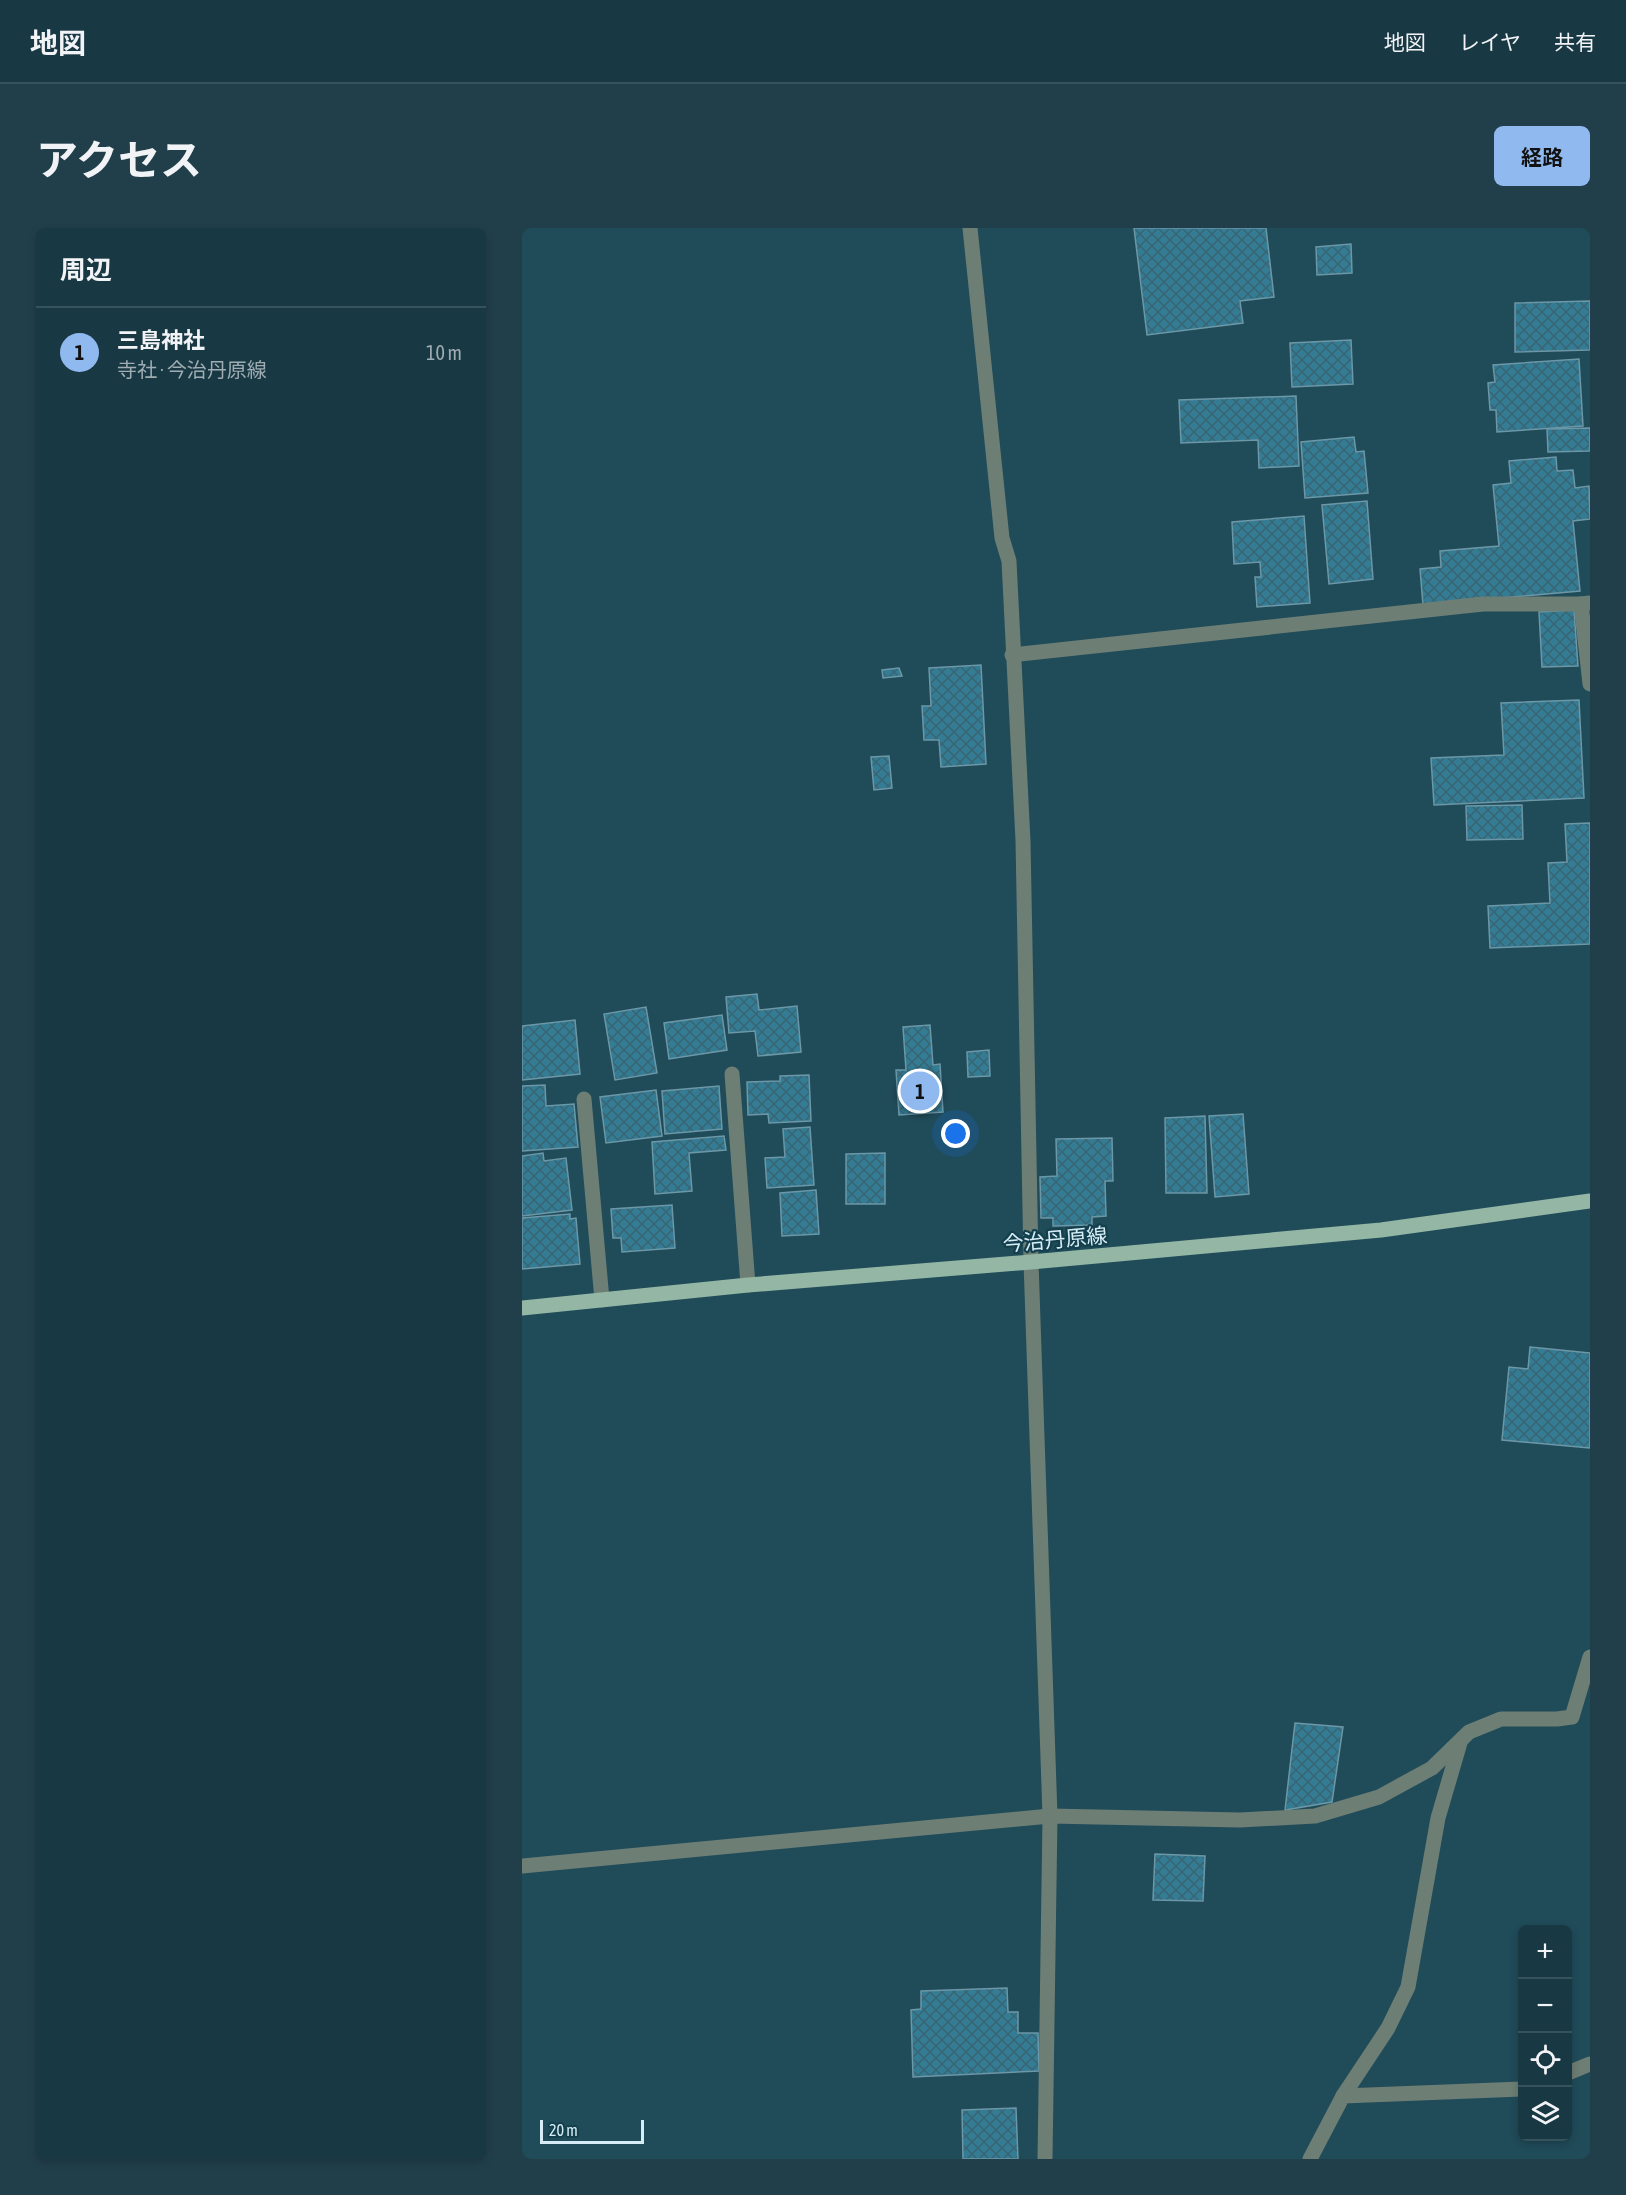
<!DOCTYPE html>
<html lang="ja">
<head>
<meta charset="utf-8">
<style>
  :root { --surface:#183843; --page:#213f4a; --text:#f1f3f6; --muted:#9facb2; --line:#36525c; --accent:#90b9f0 }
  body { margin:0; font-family:"Asap Condensed","Noto Sans JP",sans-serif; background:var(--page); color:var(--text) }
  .controls { position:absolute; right:18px; bottom:18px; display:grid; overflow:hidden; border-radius:9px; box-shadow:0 3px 9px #0003 }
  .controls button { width:54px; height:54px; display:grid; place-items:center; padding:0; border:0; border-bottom:2px solid var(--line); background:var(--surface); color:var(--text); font:30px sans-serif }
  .scale { position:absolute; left:18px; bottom:15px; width:104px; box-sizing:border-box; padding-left:6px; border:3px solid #d7edf6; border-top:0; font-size:16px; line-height:21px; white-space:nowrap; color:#d7edf6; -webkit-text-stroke:4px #14404e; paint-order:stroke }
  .you { position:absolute; left:434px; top:906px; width:21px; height:21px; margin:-15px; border:4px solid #fff; border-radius:50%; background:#1a73e8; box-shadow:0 0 0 9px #1a73e833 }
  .badge { display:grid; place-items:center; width:39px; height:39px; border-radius:50%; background:var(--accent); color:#111; font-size:20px; font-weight:700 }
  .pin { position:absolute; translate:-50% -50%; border:3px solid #fff; box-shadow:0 2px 6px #0006 }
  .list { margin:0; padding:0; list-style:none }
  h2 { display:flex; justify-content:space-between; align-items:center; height:78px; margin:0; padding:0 24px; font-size:26px }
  h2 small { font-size:20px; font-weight:400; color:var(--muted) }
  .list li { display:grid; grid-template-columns:39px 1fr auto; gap:18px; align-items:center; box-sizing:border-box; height:90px; padding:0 24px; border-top:2px solid var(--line) }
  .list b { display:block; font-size:22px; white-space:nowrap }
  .list p { margin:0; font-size:20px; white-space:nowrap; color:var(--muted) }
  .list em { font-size:20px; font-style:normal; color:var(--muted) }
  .icon { flex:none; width:33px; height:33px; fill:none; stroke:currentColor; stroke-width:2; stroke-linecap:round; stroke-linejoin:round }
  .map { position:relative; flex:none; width:1068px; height:1931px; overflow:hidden; border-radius:9px }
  header { display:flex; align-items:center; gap:36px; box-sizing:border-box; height:84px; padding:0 30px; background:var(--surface); border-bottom:2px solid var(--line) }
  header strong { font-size:28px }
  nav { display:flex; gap:33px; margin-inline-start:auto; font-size:21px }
  .intro { display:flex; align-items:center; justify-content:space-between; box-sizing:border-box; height:144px; padding:0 36px }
  h1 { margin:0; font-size:42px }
  .button { padding:15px 27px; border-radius:9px; background:var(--accent); color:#111; font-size:21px; font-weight:700 }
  main { display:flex; gap:36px; padding:0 36px }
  aside { flex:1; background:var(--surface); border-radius:9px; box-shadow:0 3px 9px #0003 }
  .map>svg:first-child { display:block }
  .building { fill:url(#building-cross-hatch); stroke:#6b97a7; stroke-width:1.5 }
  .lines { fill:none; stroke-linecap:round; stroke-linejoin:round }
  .minor { stroke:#6d7e75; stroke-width:15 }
  .major { stroke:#94b6a4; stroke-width:15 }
  .labels { text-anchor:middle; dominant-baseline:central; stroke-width:4.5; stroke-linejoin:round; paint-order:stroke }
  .street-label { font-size:21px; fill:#d7edf6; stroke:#14404e }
</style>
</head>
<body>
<header>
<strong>地図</strong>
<nav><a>地図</a><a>レイヤ</a><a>共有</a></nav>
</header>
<div class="intro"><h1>アクセス</h1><a class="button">経路</a></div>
<main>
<aside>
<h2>周辺<small></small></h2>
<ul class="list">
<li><span class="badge">1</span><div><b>三島神社</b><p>寺社 · 今治丹原線</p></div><em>10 m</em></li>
</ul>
</aside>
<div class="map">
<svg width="1068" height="1931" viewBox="0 0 1068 1931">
  <defs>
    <pattern id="building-cross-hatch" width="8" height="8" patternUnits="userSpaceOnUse" patternTransform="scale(1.5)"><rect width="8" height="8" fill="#337c94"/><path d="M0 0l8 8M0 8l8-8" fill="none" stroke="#396473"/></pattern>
  </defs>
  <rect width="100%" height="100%" fill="#204b59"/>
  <g class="building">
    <polygon points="612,0 744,0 752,69 718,73 721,95 625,107"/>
    <polygon points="829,16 830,45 795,47 794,19"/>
    <polygon points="1068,73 1068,122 993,124 993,75"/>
    <polygon points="829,112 831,156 770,159 768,115"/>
    <polygon points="1057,131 1061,198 975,204 974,182 968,182 966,155 973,154 971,137"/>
    <polygon points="774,168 777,238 737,240 736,212 659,215 657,172"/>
    <polygon points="1068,200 1068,223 1026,224 1025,201"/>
    <polygon points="832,209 834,224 842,223 846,265 783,270 779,214"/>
    <polygon points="1034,229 1035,243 1051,242 1053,260 1067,258 1068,291 1051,293 1058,363 901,377 898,341 919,339 918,323 977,318 971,257 989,255 987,233"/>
    <polygon points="845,273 851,351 807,356 800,277"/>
    <polygon points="782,288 788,375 735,379 733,349 739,349 738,334 712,336 710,294"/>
    <polygon points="1052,382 1056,438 1020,439 1017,384"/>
    <polygon points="459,437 464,536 419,539 417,512 402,512 400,478 409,478 407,440"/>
    <polygon points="377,440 380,448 361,450 360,442"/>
    <polygon points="1057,472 1062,570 912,577 909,530 982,527 979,475"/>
    <polygon points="367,528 370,560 352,562 349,529"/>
    <polygon points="1000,577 1001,611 945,612 944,578"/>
    <polygon points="1068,595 1068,716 968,720 966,678 1028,675 1026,635 1045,634 1043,596"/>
    <polygon points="235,766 237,782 275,778 279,824 236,828 233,803 207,805 204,769"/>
    <polygon points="124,779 135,845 93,852 82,786"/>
    <polygon points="200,787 205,822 147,831 142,795"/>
    <polygon points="53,792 58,846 0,852 0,798"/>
    <polygon points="408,797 411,837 418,836 421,884 377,887 374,842 384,842 381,799"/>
    <polygon points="467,822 468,848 446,849 445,824"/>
    <polygon points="287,847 289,893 247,895 246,886 226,887 225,854 258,853 258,848"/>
    <polygon points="23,857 24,878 52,876 56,919 0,923 0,858"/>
    <polygon points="197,858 200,901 143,906 140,863"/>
    <polygon points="134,862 140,908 84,915 78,869"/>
    <polygon points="721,886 727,966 693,969 687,888"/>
    <polygon points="683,888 685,965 644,965 643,890"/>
    <polygon points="288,899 292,957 245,960 243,930 263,929 261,901"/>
    <polygon points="202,908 204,922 167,925 170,963 133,966 130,914"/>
    <polygon points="590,910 591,953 583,953 584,988 570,989 570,997 531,998 531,990 519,990 518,949 535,948 534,911"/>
    <polygon points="21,925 22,933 44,930 50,982 0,988 0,928"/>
    <polygon points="363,925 363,976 324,976 324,926"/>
    <polygon points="294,962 297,1006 260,1008 258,965"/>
    <polygon points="150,977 153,1020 100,1024 99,1010 91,1010 89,981"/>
    <polygon points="48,986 48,991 54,990 58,1036 0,1041 0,990"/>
    <polygon points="1008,1119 1068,1125 1068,1220 980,1212 987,1139 1006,1141"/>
    <polygon points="773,1495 821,1499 810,1574 763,1582"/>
    <polygon points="633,1626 683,1628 681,1673 631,1672"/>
    <polygon points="485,1760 486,1784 496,1784 496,1805 516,1805 517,1843 391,1849 389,1782 399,1781 399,1763"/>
    <polygon points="494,1880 496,1931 441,1931 440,1882"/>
  </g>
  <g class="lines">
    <g class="minor">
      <polyline points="448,0 480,310 487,333 501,613 509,1034 528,1588 523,1931"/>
      <polyline points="1068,375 1059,376 1068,456"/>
      <polyline points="490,427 961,376 1059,376"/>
      <polyline points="210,846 226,1057"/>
      <polyline points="62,871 80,1072"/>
      <polyline points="0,1638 528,1588 718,1592 793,1588 857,1569 910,1540 947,1504 979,1491 1035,1491 1050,1489 1068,1429"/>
      <polyline points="1046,1845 1068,1836"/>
      <polyline points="821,1868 866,1800 886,1759 916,1590 938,1515"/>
      <polyline points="788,1931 821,1868 1000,1861"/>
    </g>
    <polyline class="major" points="0,1080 226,1057 509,1034 859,1002 1068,973"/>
  </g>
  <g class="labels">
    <g class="street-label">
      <text transform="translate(533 1011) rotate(-5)">今治丹原線</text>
    </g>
  </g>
</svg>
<div class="controls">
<button>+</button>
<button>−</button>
<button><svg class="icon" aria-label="locate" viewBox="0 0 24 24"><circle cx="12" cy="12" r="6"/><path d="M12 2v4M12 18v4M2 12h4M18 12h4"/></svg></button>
<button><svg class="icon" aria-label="layers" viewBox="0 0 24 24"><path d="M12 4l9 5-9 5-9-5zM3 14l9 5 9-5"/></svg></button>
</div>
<div class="scale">20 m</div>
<div class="you"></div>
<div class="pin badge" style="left:398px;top:863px">1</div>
</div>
</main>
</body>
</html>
